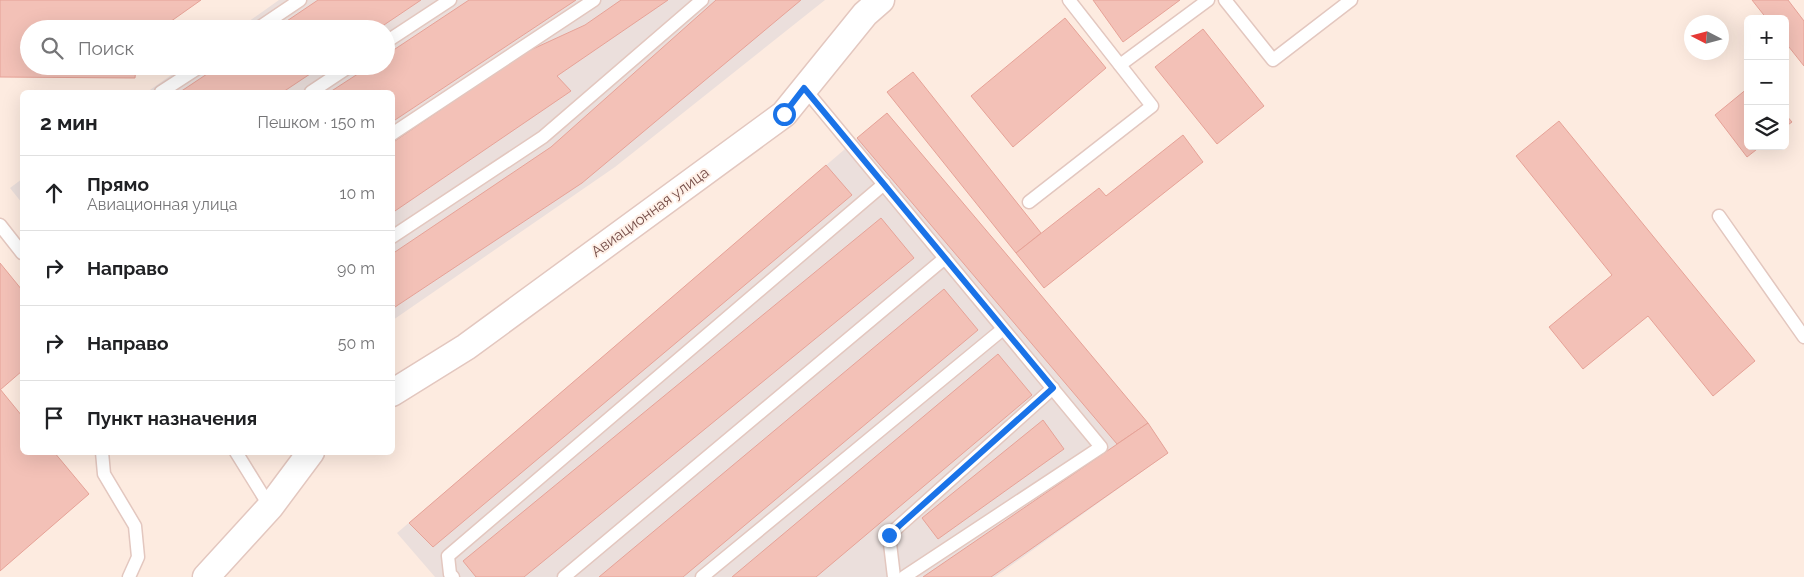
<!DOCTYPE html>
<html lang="ru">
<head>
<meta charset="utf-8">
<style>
  :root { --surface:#fff; --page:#f2f2f2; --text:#202124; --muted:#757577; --line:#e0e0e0 }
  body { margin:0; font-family:Raleway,sans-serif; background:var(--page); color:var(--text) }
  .controls { position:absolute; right:15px; top:15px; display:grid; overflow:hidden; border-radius:8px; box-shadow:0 5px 20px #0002 }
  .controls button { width:45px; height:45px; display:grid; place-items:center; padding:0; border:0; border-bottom:1px solid var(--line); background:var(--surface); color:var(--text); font:25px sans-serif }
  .compass { position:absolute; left:1684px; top:15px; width:45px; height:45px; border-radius:50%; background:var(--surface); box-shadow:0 5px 20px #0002; rotate:276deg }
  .stop { position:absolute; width:15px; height:15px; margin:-11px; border:4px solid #1a73e8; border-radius:50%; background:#fff }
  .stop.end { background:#1a73e8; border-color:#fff; box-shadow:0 1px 5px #0008 }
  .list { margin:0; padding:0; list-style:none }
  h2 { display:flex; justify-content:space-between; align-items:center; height:65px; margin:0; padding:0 20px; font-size:21px }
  h2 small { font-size:16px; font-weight:400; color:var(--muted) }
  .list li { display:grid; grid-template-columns:32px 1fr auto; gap:15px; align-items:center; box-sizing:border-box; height:75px; padding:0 20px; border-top:1px solid var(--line) }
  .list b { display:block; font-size:19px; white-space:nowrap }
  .list p { margin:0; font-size:16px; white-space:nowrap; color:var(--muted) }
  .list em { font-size:16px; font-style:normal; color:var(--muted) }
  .icon { flex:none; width:28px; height:28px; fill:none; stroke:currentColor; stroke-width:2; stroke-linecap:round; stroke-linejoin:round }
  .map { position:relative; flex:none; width:1804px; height:577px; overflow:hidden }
  .search { position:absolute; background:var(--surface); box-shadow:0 5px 20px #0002; left:20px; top:20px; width:375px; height:55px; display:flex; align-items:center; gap:12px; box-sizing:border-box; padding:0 18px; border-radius:28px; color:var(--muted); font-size:19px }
  .panel { position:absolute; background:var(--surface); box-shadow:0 5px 20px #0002; left:20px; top:90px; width:375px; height:365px; border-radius:8px }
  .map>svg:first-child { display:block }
  .industrial { fill:#ebdfdc }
  .building { fill:#f3c1b7; stroke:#e6a297 }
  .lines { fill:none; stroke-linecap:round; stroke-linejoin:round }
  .service-casing { stroke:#e3c7bf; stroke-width:15 }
  .minor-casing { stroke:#e3c7bf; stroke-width:29 }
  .service { stroke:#fff; stroke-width:12 }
  .minor { stroke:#fff; stroke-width:26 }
  .route { stroke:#1a73e8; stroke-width:6 }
  .labels { text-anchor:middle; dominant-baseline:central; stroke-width:4; stroke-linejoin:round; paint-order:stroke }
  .street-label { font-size:15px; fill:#744c47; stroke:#fff0e7 }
</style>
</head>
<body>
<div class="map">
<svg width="1804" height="577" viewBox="0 0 1804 577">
  <rect width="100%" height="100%" fill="#fdebe0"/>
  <g class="industrial">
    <polygon points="279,0 825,0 615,167 393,320 392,92 147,92 184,66 386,66 386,29 238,29"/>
    <polygon points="887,113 1148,423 1168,453 995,577 435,577 397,533"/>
    <polygon points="22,179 22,203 10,188"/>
  </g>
  <g class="building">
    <polygon points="0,0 201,0 160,29 29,29 29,66 136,66 135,78 0,77"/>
    <polygon points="318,0 421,0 378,29 275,29"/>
    <polygon points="469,0 576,0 392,122 392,92 330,92 370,66 386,66 386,55"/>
    <polygon points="621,0 668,0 557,76 571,91 392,213 392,143 524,53 585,25"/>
    <polygon points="716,0 801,0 582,183 392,309 392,254 551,147"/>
    <polygon points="1093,0 1180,0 1123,42"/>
    <polygon points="1752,0 1788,0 1804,21 1804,66 1785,42 1785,19 1767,19"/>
    <polygon points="1065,18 1106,68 1013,147 971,96"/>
    <polygon points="1203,29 1264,106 1217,144 1155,67"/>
    <polygon points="219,66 322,66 283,92 180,92"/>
    <polygon points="913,72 1041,233 1016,253 887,92"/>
    <polygon points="1748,88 1748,146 1761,146 1747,157 1715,115"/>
    <polygon points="887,113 1040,294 1148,423 1117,444 857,138"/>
    <polygon points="1785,114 1792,122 1785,127"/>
    <polygon points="1559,121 1755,361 1713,396 1648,316 1583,369 1549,327 1612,275 1516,156"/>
    <polygon points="1183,135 1203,162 1044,288 1016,253 1099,188 1106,196"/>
    <polygon points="826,165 852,195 433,547 409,523"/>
    <polygon points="881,218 914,258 524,577 476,577 463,561"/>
    <polygon points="0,263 22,290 22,371 0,390"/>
    <polygon points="944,289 978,330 683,577 599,577"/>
    <polygon points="998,354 1032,395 816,577 732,577"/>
    <polygon points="0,389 22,416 22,452 54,452 89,494 0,571"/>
    <polygon points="1043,420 1064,449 938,539 922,518"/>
    <polygon points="1148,423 1168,453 991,577 923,577"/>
  </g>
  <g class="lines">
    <defs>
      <g id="service">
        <polyline points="1225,0 1273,60 1351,0"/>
        <polyline points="257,29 300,0"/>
        <polyline points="386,42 450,0"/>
        <polyline points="1120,65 1208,0"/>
        <polyline points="804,88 1101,447 904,577"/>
        <polyline points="161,92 201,66"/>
        <polyline points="311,92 350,66"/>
        <polyline points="392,134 594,0"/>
        <polyline points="1029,202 1152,106 1069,0"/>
        <polyline points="1719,216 1804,337"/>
        <polyline points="0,225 22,253"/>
        <polyline points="392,237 543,137 702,0"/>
        <polyline points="102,452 104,474 135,526 138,557 129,577"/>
        <polyline points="236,452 270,507"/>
        <polyline points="453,577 450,574 448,556 884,184"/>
        <polyline points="564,577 945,258"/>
        <polyline points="702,577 1003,329"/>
        <polyline points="894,577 889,535 1053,388"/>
      </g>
      <g id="minor">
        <polyline points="392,393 466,347 784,114 865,14 881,0"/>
        <polyline points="206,577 270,507 311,452"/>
      </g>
    </defs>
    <use href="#service" class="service-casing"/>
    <use href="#minor" class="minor-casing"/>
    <use href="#service" class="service"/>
    <use href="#minor" class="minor"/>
  </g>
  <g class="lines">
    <polyline class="route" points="784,114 804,88 1053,388 889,535"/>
  </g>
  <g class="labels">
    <g class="street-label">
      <text transform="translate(650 212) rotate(-36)">Авиационная улица</text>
    </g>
  </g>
</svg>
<div class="controls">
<button>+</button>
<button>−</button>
<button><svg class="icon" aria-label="layers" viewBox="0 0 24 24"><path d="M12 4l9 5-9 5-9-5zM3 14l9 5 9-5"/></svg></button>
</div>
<svg class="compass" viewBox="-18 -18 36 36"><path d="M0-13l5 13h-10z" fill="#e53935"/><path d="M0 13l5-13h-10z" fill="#757577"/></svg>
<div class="stop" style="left:784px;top:114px"></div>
<div class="stop end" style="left:889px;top:535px"></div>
<div class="search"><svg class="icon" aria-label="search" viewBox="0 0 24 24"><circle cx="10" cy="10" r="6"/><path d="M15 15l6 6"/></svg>Поиск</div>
<section class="panel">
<h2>2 мин<small>Пешком · 150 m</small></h2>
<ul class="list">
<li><svg class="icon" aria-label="ahead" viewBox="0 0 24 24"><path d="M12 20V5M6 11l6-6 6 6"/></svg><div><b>Прямо</b><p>Авиационная улица</p></div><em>10 m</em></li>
<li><svg class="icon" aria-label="right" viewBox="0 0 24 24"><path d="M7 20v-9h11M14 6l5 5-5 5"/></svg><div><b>Направо</b></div><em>90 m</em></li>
<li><svg class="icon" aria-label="right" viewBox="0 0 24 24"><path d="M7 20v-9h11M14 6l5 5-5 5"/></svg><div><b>Направо</b></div><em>50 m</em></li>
<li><svg class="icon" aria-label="arrive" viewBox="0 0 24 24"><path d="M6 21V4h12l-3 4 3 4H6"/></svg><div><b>Пункт назначения</b></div></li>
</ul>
</section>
</div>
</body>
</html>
